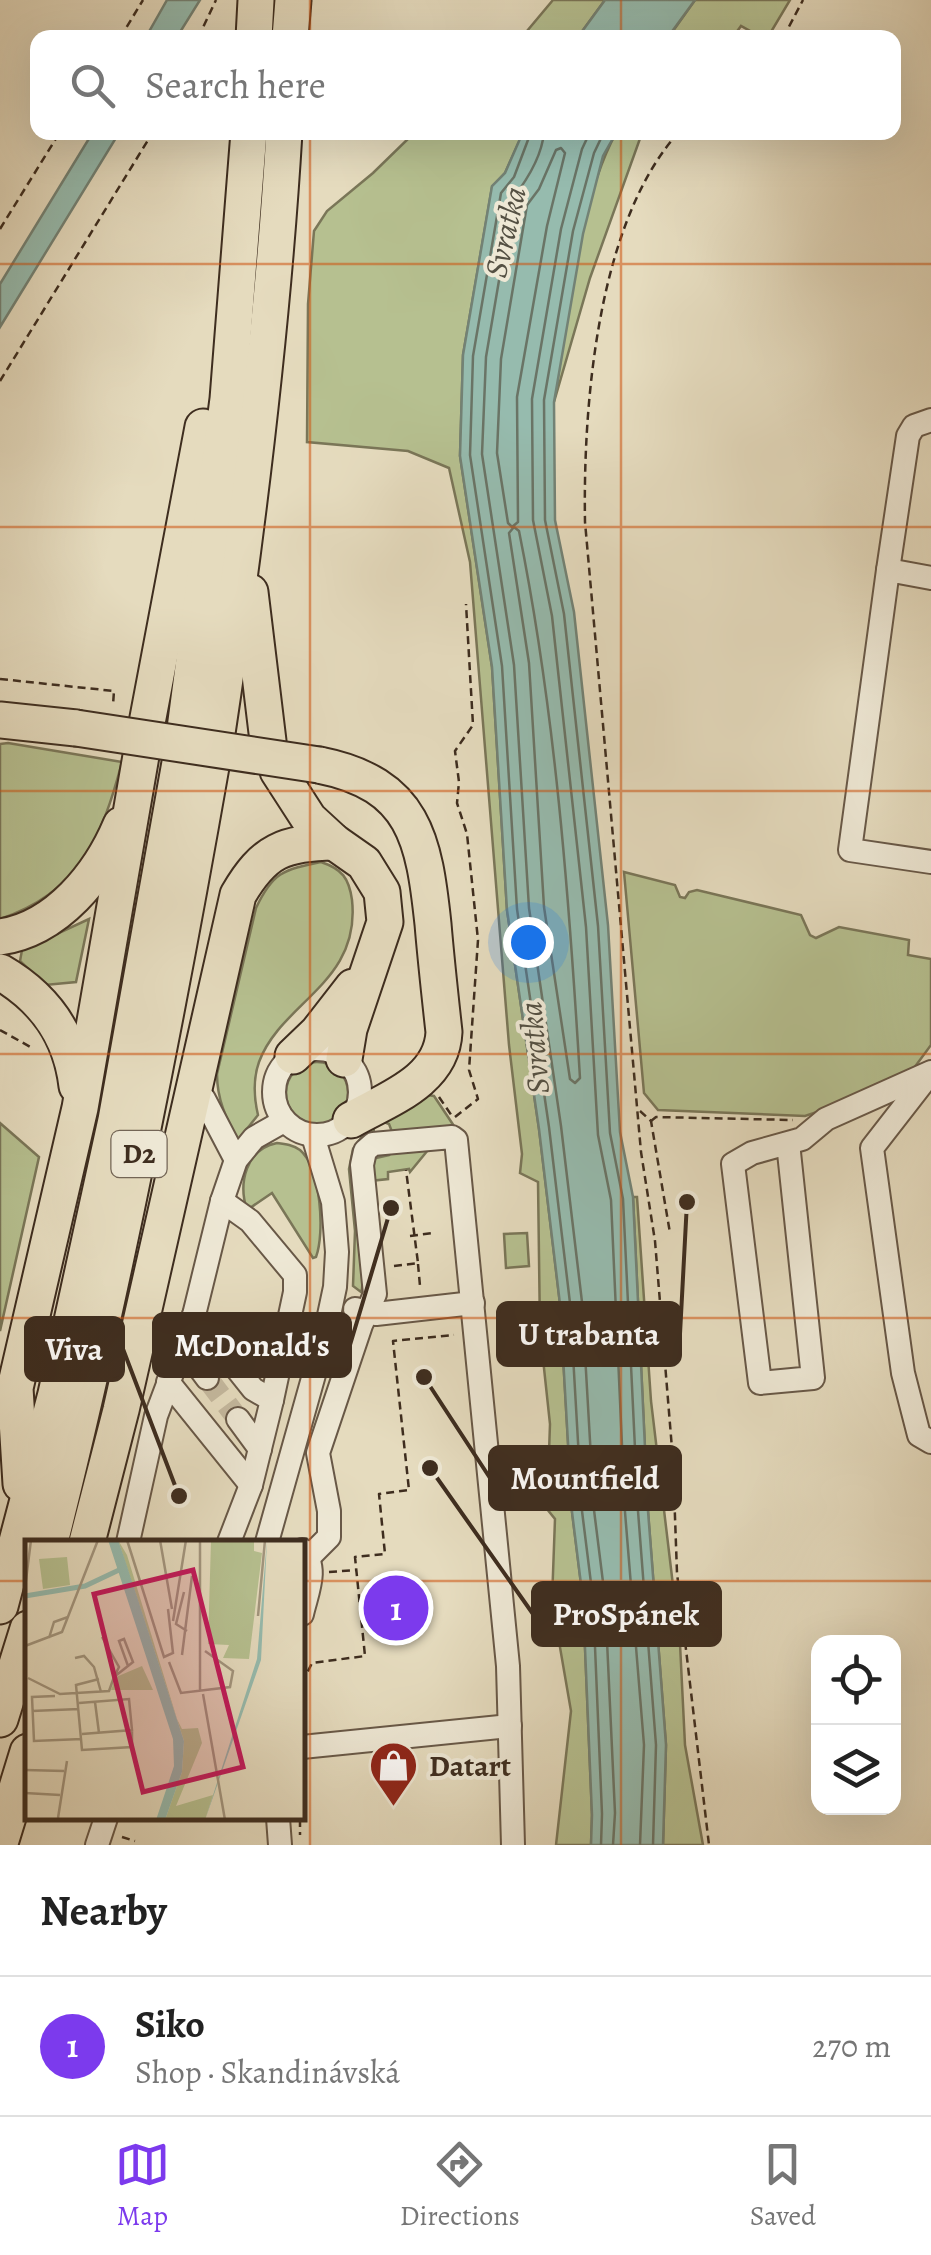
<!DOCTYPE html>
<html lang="en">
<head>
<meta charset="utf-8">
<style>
  :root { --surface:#fff; --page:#f6f6f6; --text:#222; --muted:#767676; --line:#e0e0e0; --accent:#7c3aed }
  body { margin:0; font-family:Alegreya,serif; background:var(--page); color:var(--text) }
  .controls { position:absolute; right:30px; bottom:30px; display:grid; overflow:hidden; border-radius:20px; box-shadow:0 10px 40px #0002 }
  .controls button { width:90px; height:90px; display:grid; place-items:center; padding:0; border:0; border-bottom:2px solid var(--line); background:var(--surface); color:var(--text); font:50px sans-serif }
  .you { position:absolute; left:528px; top:942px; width:35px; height:35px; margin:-25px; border:8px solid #fff; border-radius:50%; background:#1a73e8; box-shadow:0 0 0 15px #1a73e833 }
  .badge { display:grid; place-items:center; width:65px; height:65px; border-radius:50%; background:var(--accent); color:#fff; font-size:32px; font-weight:700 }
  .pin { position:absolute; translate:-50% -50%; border:5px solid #fff; box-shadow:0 2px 10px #0006 }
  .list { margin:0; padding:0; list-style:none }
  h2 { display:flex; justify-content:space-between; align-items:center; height:130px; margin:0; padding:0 40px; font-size:42px }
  h2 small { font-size:32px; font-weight:400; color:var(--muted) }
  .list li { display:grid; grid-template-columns:65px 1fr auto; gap:30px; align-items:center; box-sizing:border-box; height:140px; padding:0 40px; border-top:2px solid var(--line) }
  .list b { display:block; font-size:38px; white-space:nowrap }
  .list p { margin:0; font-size:32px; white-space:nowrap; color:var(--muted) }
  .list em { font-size:32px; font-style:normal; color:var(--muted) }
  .icon { flex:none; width:55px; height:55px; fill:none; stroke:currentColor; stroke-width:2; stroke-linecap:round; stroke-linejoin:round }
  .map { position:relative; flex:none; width:931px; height:1845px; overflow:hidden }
  .search { position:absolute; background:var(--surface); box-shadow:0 10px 40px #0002; left:30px; right:30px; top:30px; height:110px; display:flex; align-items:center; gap:25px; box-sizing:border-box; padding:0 35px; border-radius:20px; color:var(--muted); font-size:38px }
  .sheet { height:270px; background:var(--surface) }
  nav { display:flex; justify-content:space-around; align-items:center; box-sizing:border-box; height:140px; border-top:2px solid var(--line); background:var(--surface); font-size:28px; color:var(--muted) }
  nav a { display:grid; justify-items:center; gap:5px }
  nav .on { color:var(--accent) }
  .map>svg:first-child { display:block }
  .green { fill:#b6c090; stroke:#7a7658; stroke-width:2.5 }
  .water { fill:#96bbae; stroke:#738275; stroke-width:2.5 }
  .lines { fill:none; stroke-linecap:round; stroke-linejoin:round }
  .shore { stroke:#6a7466; stroke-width:2.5 }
  .minor-tunnel { stroke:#c4b89e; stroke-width:22; stroke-dasharray:22 11; stroke-linecap:butt }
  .minor-casing { stroke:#685847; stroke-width:26 }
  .highway-casing { stroke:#3e2d1f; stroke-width:39 }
  .path { stroke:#3e2d1f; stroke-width:2.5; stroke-dasharray:8 5; stroke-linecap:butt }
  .minor { stroke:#eee8d5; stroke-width:22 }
  .highway { stroke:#e5dbbe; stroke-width:35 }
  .highway-bridge-casing { stroke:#3e2d1f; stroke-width:39; stroke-linecap:butt }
  .highway-bridge { stroke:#e5dbbe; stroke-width:35 }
  .grid { fill:none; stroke:#ce520f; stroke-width:2.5; stroke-opacity:0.55 }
  .labels { text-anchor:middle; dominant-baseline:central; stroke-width:8; stroke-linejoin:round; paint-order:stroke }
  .shield { fill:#eee8d5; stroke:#736556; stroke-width:2.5 }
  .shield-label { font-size:28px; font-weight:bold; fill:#3e2d1f }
  .poi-label { font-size:30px; font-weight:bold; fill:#3e2d1f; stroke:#eee8d5; text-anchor:start }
  .water-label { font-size:32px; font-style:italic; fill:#545043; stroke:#eee8d5 }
  .inset-river { fill:none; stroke:#96bbae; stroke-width:5 }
  .inset-road { fill:none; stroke:#a2957e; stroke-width:2.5 }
  .view { fill:#c2185b; fill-opacity:0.15; stroke:#c2185b; stroke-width:5 }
  .inset-edge { fill:none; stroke:#3e2d1f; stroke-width:5 }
  .leader { fill:none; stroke:#3e2d1f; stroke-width:4 }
  .callout-dot { fill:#3e2d1f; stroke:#eee8d5; stroke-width:4 }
  .callout { fill:#3e2d1f; stroke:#3e2d1f; stroke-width:4 }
  .callout-label { font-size:32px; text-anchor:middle; font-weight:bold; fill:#fff }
</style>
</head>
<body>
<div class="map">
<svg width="931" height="1845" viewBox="0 0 931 1845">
  <rect width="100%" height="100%" fill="#e5dbbe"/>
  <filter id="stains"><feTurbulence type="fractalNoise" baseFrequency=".002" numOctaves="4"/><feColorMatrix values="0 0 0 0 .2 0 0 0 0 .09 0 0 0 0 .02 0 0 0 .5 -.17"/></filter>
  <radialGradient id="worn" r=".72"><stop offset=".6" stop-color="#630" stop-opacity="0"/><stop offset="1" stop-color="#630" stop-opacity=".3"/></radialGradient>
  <g class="green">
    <polygon points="553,0 605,0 578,37 522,37"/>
    <polygon points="695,0 790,0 768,37 761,37 741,26 733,37 668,38"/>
    <polygon points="414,133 523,133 505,173 492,187 463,355 460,456 492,667 507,910 539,1129 560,1304 572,1512 583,1600 592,1815 591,1845 556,1845 571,1711 552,1601 555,1519 547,1509 550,1424 540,1331 538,1182 520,1173 522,1154 509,1045 470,562 449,468 408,451 307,442 308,304 314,231 327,211 373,173"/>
    <path d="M616,133H642L590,278L554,402C568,320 577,205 616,133Z"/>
    <path d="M8,743L122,762C102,838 79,893 0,919V744Z"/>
    <path d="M321,862C342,869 349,878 352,900C361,983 281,1002 259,1062C253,1079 254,1098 258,1115L238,1140C226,1119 217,1099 217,1074L256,908C273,872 283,870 321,862Z"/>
    <polygon points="624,872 675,885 680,897 685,898 689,892 697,890 801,915 810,935 816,938 839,927 909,940 908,955 931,959 931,1045 914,1068 832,1107 805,1116 658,1110 644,1093"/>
    <polygon points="89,919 76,982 45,985 20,961 22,950"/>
    <circle cx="317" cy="1093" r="31"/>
    <polygon points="427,1095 434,1096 458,1132 394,1137 389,1124 384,1122 374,1127 362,1289 361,1292 353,1286 355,1231 349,1169 353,1149 369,1127"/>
    <polygon points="0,1123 39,1157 0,1331"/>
    <path d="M277,1143C286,1144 293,1145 300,1150C321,1168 325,1233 316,1257L313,1258L272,1193L247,1210C238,1183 246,1149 277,1143Z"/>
    <polygon points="397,1147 428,1150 410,1172 409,1169 388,1172 388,1179 369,1181 367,1160 389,1155"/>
    <polygon points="633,1197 637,1197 651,1401 680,1644 685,1745 703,1845 663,1845 666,1745 648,1511"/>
    <polygon points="527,1233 529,1266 506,1268 504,1234"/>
  </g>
  <g class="water">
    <polygon points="167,0 200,0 177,37 146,37"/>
    <polygon points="605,0 695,0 668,37 578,37"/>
    <polygon points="93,132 119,133 0,327 0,284"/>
    <polygon points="523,132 616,133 603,156 583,234 554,402 555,520 574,612 608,925 620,1132 633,1197 648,1511 666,1745 663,1845 591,1845 592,1815 583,1600 572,1512 560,1304 539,1129 507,910 492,667 460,456 463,355 492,186 505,173"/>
  </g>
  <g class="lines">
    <g class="shore">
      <polyline points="531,132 514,177 501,193 473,356 470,455 502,666 517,909 549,1127 570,1303 582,1511 593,1599 602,1814 601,1845"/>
      <path d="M544,132C542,156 527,180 513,198L486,357L482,454L514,665L529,908L561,1126L582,1302L594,1510L605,1598L615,1813L613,1845"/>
      <polyline points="590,132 582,149 561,229 532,399 533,520 552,616 586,927 598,1135 611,1200 625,1512 644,1745 640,1845"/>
      <polyline points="604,132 594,153 573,231 544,400 545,520 564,614 598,926 610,1133 623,1199 638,1511 656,1745 653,1845"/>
      <polygon points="561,148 565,153 547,226 517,397 518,522 512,527 508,523 497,453 501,359 527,205 539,189 556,150"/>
      <path d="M514,527L519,531C555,710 569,895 580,1078L575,1083L570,1079L544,907L529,663L509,533Z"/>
    </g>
    <polyline class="minor-tunnel" points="207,1378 238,1419"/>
    <defs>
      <g id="minor">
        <polyline points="888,570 908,436 914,426 931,420"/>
        <polyline points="931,578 888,570 850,850 931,862"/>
        <circle cx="317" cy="1092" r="43"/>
        <polyline points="928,1076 872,1148 903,1373 919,1435 931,1442"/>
        <polyline points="204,1099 236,1160"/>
        <polyline points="788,1143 813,1378 760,1383 733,1164 752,1153 802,1139 826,1119 931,1072"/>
        <polyline points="222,1201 250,1221 295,1275 295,1292 272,1400"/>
        <polyline points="355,1309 376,1314 473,1303"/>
        <polyline points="194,1315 253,1389 272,1400 251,1485 229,1542"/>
        <polyline points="184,1347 207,1378"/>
        <polyline points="168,1382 251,1485"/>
        <polyline points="238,1419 260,1449"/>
        <polyline points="128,1542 156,1416 194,1315 222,1201 236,1160 254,1138 284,1121"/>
        <polyline points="267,1542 324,1339 335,1287 337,1252 333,1202 313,1136"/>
        <path d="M302,1550C319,1568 307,1592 302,1614"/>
        <polyline points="309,1557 329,1537 329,1511 318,1453 361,1325 375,1294 362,1165 365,1151 373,1144 452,1137 456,1140 508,1666 513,1845"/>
        <polyline points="302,1747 510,1726"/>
        <polyline points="278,1818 280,1845"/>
        <polyline points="97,1845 106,1818"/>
      </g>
      <g id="highway">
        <polyline points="254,38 256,0"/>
        <polyline points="290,38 293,0"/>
        <polyline points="250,592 268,741"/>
        <polyline points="0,720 76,728"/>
        <polyline points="147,723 203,427"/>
        <polyline points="185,729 228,399 249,132"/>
        <path d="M217,733C247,534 272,334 284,132"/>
        <path d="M319,765C415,784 424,840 433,924C436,960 440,996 444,1032C442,1081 388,1099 351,1120"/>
        <polyline points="278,771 309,819 334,842 364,863 382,892 385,922 349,1029 344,1059"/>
        <path d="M0,937C57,929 100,875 121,825"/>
        <path d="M0,972C45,998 71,1035 77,1086"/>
        <polyline points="293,1056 318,1032 353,987"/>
        <polyline points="21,1484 15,1388 80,1108 142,750"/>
        <path d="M50,1542C115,1284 166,1023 212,761"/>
        <path d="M87,1542L121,1410L238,895C264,850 284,843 334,842"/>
        <polyline points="0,1606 56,1394 116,1120 181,757"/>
        <polyline points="0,1719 28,1629"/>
        <polyline points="0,1843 28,1752"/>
      </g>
    </defs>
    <use href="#minor" class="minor-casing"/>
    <use href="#highway" class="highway-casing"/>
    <g class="path">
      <polyline points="120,38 143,0"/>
      <polyline points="198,38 216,0"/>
      <polyline points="783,38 803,0"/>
      <path d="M679,132C597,222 583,406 585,522L641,1152L655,1241L673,1461L677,1573L709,1845"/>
      <polyline points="0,229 60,132"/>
      <polyline points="0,381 153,132"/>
      <polyline points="0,679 114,691 113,705"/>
      <polyline points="0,1030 34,1049"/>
      <polyline points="439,1097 452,1116"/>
      <polyline points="640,1111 651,1121 670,1233"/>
      <polyline points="455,1117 478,1099 469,1070 478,940 467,834 457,803 459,782 455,751 473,725 466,604"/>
      <polyline points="651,1121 656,1117 793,1120"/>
      <polyline points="410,1236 433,1233"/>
      <polyline points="418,1264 420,1286"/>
      <polyline points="394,1266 418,1263 406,1170"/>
      <polyline points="329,1572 356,1570"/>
      <polyline points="302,1683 312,1663 365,1656 355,1557 385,1554 379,1494 409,1490 393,1341 454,1335"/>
      <polyline points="300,1819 300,1835"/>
      <polyline points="122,1837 135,1841"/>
    </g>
    <use href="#minor" class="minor"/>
    <use href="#highway" class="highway"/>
    <defs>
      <polyline id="highway-bridge" points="76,728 319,765"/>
    </defs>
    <use href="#highway-bridge" class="highway-bridge-casing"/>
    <use href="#highway-bridge" class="highway-bridge"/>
  </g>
  <path class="grid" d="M310,0V38M621,0V38M310,132V1845M621,132V1845M0,264H931M0,527H931M0,791H931M0,1054H931M0,1318H931M0,1581H28M302,1581H931"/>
  <defs>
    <symbol id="shop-pin" viewBox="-11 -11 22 30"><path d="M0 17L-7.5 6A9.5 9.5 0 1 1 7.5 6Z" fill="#8f2418" stroke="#eee8d5"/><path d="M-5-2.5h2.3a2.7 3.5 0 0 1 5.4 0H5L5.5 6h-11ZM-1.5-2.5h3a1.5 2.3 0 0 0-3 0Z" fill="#fff"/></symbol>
  </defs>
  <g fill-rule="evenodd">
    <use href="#shop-pin" x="366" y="1738" width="55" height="75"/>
  </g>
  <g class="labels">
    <rect class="shield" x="111.5" y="1131" width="55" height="46" rx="8"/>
    <g class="shield-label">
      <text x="139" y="1154">D2</text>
    </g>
    <g class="poi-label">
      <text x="429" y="1766">Datart</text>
    </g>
    <g class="water-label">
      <text transform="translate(505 232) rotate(-77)">Svratka</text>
      <text transform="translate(534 1048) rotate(-95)">Svratka</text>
    </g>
  </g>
  <g transform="translate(25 1540)">
    <rect width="280" height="280" fill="#e5dbbe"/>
    <path d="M93,0L102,15L152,179L157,189L173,188L177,203L151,266L188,255L180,280H140L157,232L159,201ZM186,0H229V11L237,13L224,119L198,118L204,105L183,104ZM42,17L45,45L18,49L14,19ZM117,126L128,150H86L91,137Z" fill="#b6c090"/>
    <path d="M83,0H93L100,20L159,201L157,232L140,280H131L149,226L148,199ZM242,0L236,120L180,280L232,119Z" fill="#96bbae"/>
    <path class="inset-river" d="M0,56L60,46L94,30"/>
    <path class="inset-road" d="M102,0L139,117L148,113L143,69M135,0L147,69M175,0V151M0,48L6,0M159,52L151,84L162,91M233,76L240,0M148,81L161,0M77,97L94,127L89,137L108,122L99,99L94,101L103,126M24,98L29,82L43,77M0,106L37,92L73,0M157,115L167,36M0,116V227M50,118L59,116L69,127L76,152M144,122L156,153L205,147L208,131L180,111M3,138L35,154L84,151L89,137M74,139L51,145L57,210L107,207V190M178,154L200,280M30,156L7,157L9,201L57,199M70,162L74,193M54,163L104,159L107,190L57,194M7,171L54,169M0,230L39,231M0,253L35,255M33,278L42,221"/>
    <path class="view" d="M168,30L218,227L118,252L69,54Z"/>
    <rect width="280" height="280" class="inset-edge"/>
  </g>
  <path class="leader" d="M687 1202L680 1334M391 1208L350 1345M179 1496L123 1349M424 1377L490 1478M430 1468L533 1614"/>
  <g class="callout-dot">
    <circle cx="687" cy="1202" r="10"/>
    <circle cx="391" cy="1208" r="10"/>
    <circle cx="179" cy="1496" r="10"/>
    <circle cx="424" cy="1377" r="10"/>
    <circle cx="430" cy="1468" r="10"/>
  </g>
  <g class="callout">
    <rect x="498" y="1303" width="182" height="62" rx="10"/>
    <rect x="154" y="1314" width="196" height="62" rx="10"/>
    <rect x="26" y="1318" width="97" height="62" rx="10"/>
    <rect x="490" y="1447" width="190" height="62" rx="10"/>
    <rect x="533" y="1583" width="187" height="62" rx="10"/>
  </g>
  <g class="callout-label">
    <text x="589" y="1345">U trabanta</text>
    <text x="252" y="1356">McDonald's</text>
    <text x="74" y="1360">Viva</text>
    <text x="585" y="1489">Mountfield</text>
    <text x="626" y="1625">ProSpánek</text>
  </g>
  <rect width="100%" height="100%" filter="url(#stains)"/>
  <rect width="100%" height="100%" fill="url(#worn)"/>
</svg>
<div class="controls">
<button><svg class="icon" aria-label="locate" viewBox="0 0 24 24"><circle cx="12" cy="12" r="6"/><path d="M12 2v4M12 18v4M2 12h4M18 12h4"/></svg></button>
<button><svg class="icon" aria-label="layers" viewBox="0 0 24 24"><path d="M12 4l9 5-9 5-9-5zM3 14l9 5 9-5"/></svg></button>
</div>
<div class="you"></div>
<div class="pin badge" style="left:396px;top:1608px">1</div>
<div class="search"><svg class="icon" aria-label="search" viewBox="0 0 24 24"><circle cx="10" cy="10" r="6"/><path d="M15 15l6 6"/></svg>Search here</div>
</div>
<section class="sheet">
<h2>Nearby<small></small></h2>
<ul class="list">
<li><span class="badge">1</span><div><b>Siko</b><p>Shop · Skandinávská</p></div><em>270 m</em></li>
</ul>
</section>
<nav>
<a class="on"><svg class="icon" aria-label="map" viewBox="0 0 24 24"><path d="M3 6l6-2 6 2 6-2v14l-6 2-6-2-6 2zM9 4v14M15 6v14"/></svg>Map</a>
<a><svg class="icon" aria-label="directions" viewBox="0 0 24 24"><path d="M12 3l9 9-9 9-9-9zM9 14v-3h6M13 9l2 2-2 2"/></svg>Directions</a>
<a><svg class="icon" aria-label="saved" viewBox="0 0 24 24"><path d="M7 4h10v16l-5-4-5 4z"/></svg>Saved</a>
</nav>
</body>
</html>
